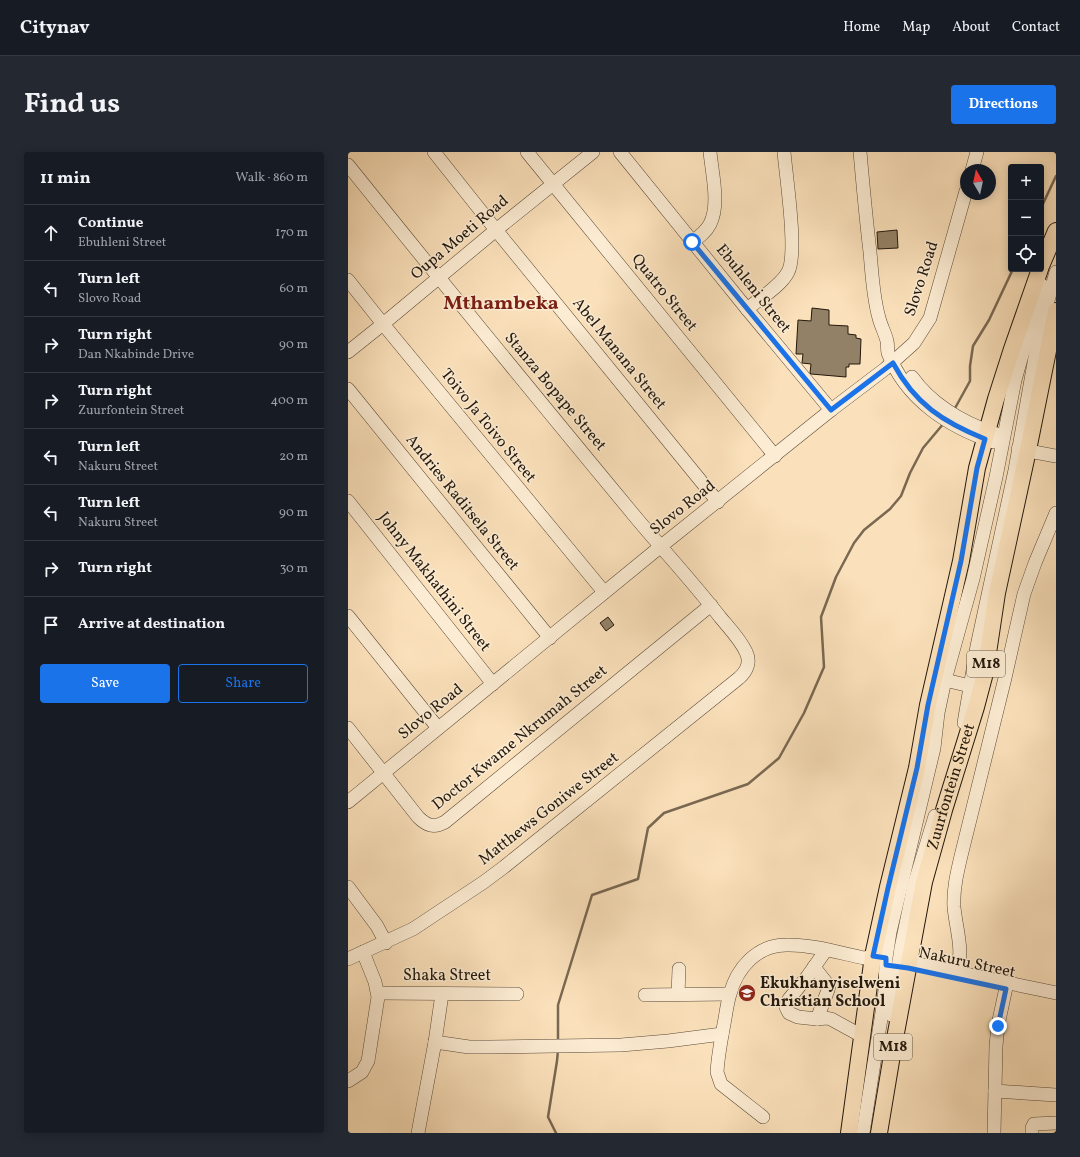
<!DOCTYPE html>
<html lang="en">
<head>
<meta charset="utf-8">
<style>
  :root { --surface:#171b24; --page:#242831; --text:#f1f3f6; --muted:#9ea1a6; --line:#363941; --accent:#1a73e8 }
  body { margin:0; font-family:Vollkorn,serif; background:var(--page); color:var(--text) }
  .controls { position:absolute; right:12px; top:12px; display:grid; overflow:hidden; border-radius:4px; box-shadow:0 2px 10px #0003 }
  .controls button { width:36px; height:36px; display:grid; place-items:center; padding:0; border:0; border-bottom:1px solid var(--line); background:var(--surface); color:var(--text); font:20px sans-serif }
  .compass { position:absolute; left:612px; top:12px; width:36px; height:36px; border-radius:50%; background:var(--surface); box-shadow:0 2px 10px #0003; rotate:351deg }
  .stop { position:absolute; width:12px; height:12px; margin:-9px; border:3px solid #1a73e8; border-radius:50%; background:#fff }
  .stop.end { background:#1a73e8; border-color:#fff; box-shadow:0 1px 4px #0008 }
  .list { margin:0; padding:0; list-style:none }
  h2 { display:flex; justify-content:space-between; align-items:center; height:52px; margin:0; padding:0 16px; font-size:17px }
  h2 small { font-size:13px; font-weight:400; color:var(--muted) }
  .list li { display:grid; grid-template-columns:26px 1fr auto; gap:12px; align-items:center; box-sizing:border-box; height:56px; padding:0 16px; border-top:1px solid var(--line) }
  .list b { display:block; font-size:15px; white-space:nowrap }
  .list p { margin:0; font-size:13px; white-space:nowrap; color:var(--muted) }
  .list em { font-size:13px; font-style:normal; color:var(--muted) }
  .actions { display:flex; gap:8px; padding:12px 16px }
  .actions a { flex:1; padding:9px 0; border:1px solid var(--accent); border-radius:4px; text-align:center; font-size:14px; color:var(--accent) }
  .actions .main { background:var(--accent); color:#fff }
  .icon { flex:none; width:22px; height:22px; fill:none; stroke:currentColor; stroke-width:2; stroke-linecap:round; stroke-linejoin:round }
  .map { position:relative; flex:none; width:708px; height:981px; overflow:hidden; border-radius:4px }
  header { display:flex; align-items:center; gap:24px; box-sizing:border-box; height:56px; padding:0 20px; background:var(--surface); border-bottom:1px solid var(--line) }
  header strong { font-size:19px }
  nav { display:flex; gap:22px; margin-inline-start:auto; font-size:14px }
  .intro { display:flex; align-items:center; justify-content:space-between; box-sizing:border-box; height:96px; padding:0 24px }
  h1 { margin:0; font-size:28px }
  .button { padding:10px 18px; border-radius:4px; background:var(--accent); color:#fff; font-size:14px; font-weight:700 }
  main { display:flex; gap:24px; padding:0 24px }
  aside { flex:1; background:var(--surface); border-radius:4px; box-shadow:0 2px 10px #0003 }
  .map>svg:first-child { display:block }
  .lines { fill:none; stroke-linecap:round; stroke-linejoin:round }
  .stream { stroke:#796852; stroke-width:2.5 }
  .building { fill:#938167; stroke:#23180d }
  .minor-casing { stroke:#594a38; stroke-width:14 }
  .major-casing { stroke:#23180d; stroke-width:18 }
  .minor { stroke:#fcecd3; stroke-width:13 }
  .major { stroke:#fbe1bb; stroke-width:16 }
  .route { stroke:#1a73e8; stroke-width:5 }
  .labels { text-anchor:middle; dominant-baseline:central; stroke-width:3; stroke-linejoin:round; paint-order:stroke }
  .shield { fill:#fcecd3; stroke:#645848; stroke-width:1 }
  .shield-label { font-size:15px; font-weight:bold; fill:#23180d }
  .street-label { font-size:16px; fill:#23180d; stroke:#fcecd3 }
  .poi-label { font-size:16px; font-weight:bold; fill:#23180d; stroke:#fcecd3; text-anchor:start }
  .district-label { font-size:20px; font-weight:bold; fill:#7a1f14; stroke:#fcecd3 }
</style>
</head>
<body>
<header>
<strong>Citynav</strong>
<nav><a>Home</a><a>Map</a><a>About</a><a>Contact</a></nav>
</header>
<div class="intro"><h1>Find us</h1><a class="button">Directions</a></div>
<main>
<aside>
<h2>11 min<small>Walk · 860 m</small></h2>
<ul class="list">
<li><svg class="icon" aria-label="ahead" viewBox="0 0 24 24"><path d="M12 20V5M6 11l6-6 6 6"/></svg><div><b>Continue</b><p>Ebuhleni Street</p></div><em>170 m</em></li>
<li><svg class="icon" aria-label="left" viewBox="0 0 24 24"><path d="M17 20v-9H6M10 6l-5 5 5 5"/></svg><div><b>Turn left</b><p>Slovo Road</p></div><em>60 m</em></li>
<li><svg class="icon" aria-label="right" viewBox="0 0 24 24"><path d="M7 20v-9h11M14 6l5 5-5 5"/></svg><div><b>Turn right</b><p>Dan Nkabinde Drive</p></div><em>90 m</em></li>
<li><svg class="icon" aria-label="right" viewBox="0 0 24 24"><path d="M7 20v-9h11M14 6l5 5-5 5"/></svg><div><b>Turn right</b><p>Zuurfontein Street</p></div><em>400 m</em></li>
<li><svg class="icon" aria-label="left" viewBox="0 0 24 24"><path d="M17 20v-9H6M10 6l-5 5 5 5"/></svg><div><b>Turn left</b><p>Nakuru Street</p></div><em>20 m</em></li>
<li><svg class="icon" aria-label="left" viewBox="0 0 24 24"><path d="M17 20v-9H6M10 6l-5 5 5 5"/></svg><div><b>Turn left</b><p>Nakuru Street</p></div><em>90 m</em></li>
<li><svg class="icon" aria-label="right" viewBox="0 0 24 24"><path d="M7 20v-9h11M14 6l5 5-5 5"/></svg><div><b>Turn right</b></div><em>30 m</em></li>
<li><svg class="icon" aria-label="arrive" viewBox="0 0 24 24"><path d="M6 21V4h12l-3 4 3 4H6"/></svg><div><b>Arrive at destination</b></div></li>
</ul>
<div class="actions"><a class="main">Save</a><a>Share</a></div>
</aside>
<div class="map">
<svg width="708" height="981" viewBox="0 0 708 981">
  <rect width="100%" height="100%" fill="#fbe1bb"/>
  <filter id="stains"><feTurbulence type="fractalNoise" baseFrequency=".005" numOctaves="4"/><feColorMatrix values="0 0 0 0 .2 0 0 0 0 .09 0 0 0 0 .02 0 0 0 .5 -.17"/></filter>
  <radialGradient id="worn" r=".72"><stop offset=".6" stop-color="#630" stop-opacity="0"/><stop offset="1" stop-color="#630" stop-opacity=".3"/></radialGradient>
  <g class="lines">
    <g class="stream">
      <polyline points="693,56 708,24"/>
      <polyline points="606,258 622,229 622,214 625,194 641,168 665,117"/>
      <polyline points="210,889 210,853 244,743 290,727 300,676 316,661 400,632 431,606 456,561 476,515 473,465 488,425 506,391 516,378 542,357 553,344 562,321 575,296 596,271"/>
      <polyline points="208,981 200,965 209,909 210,898"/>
    </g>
  </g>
  <g class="building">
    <polygon points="549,78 550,96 530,97 529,80"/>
    <polygon points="464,156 481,158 481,173 500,174 500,182 508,183 508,186 513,187 512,212 501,212 501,215 498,215 498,225 463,222 462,221 463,212 454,211 455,202 448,202 450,168 463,169"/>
    <polygon points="260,465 266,473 258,479 252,471"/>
  </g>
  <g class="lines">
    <defs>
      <g id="minor">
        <polyline points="86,0 148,78 370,350"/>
        <polyline points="179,0 427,304"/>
        <polyline points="272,0 399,157 483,258"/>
        <path d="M512,0C515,33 518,67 522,100C524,122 525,145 531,166C533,174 537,181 539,189C540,193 539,197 540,201C558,247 600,275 646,290"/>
        <path d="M0,13C94,130 189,246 285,362C314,397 345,430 372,465C381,476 392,487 398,500C403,510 399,519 391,526L156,715L136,730L65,777L0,807"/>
        <polyline points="624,18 629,0"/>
        <path d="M344,90C351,85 358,80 362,72C372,53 364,21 362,0"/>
        <polyline points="0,128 35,172 256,440"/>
        <path d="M399,157C411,147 433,134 440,120C450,102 438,24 436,0"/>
        <polyline points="0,200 35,172 148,78 245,0"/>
        <path d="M564,225C584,253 616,271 648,282"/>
        <polyline points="0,237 202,486"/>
        <polyline points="670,297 708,304"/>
        <polyline points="0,349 145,532"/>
        <polyline points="0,464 90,576"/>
        <polyline points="597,528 622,534"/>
        <polyline points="616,571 629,494 667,318 689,194 696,163 708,120"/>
        <path d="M0,576L70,665C79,674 86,676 97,670L363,453"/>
        <polyline points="0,650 312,395 483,258 537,217 566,191 582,166 618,39"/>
        <polyline points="0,735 29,774 38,791"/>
        <polyline points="478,798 459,825 441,847 438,855 441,861 450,865 469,867 478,866 483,867 514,884"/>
        <polyline points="552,808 708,841"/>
        <polyline points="466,815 481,834 480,838 469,867"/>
        <path d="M609,819C616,798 608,777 606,755C605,738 609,721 613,704L657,526L676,442L687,411L708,361"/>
        <polyline points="30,841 169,842"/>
        <polyline points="330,842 331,817"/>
        <polyline points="297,843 381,842"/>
        <polyline points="543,863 553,796 566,733 587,664"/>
        <polyline points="87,890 121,895 141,895 273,893 320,889 374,882"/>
        <polyline points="0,929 14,920 20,909 30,845 27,830 15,800"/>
        <polyline points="647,939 708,943"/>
        <path d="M415,965L373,932L369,920C370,904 373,888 376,872C378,862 379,851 382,842C389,816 409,793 438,793C462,792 492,801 516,806L525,804L533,806"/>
        <polyline points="70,981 87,890 94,842"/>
        <polyline points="515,981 535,854 537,838 538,806 542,780 586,596 590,561 597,528 625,427 648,325 667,228 694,133"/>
        <polyline points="646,981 648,894 650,873 659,831"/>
        <polyline points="684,981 684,976 686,972 708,971"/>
      </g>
      <g id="major">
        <polyline points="693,114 708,79"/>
        <polyline points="501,981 525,804 540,735 569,616 580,553 613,409 629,316 648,247 664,197 692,117"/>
        <path id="s1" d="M531,981L545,897L576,730L596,658L628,555L637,521L649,441L680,298L708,159"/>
      </g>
    </defs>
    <use href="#minor" class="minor-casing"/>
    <use href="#major" class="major-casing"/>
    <use href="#minor" class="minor"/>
    <use href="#major" class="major"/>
  </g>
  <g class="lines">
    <path class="route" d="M344,90L483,258L545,211C567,252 595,270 637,287L629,316L613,409L580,553L569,616L540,736L525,804L538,806V813L560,816L658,837L650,874"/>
  </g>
  <defs>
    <symbol id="school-disc" viewBox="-11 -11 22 22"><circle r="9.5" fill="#8f2418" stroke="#fcecd3"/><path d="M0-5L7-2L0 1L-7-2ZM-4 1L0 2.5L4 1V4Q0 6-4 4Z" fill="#fff"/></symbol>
  </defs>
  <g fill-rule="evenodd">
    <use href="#school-disc" x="389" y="831" width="20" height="20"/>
  </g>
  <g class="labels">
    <g class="shield">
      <rect x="619" y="499" width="38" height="26" rx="3"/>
      <rect x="526" y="882" width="38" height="26" rx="3"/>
    </g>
    <g class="shield-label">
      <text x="638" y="512">M18</text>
      <text x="545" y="895">M18</text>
    </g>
    <g class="street-label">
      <text transform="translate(112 86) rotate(-40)">Oupa Moeti Road</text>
      <text transform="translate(574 127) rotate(-72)">Slovo Road</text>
      <text transform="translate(405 137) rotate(51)">Ebuhleni Street</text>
      <text transform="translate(316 141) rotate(51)">Quatro Street</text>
      <text transform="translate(271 202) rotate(51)">Abel Manana Street</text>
      <text transform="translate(207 240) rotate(50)">Stanza Bopape Street</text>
      <text transform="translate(140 274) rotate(51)">Toivo Ja Toivo Street</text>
      <text transform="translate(114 351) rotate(51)">Andries Raditsela Street</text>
      <text transform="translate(335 356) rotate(-38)">Slovo Road</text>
      <text transform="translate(86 430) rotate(52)">Johny Makhathini Street</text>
      <text transform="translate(83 560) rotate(-39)">Slovo Road</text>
      <text transform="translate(172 586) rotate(-39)">Doctor Kwame Nkrumah Street</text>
      <text stroke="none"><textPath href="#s1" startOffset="354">Zuurfontein Street</textPath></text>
      <text transform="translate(201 657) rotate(-38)">Matthews Goniwe Street</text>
      <text transform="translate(619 811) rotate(12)">Nakuru Street</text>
      <text x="99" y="824">Shaka Street</text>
    </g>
    <g class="poi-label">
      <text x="412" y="832">Ekukhanyiselweni<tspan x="412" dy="18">Christian School</tspan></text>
    </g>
    <g class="district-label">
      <text x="153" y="152">Mthambeka</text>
    </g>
  </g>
  <rect width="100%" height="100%" filter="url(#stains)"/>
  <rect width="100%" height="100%" fill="url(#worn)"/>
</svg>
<div class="controls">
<button>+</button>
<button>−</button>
<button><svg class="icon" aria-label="locate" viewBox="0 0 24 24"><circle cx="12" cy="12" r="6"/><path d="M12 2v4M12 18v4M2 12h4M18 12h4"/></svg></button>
</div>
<svg class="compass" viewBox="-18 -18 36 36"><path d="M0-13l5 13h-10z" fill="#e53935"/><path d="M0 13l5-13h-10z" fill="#9ea1a6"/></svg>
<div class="stop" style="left:344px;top:90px"></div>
<div class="stop end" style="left:650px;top:874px"></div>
</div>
</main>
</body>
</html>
